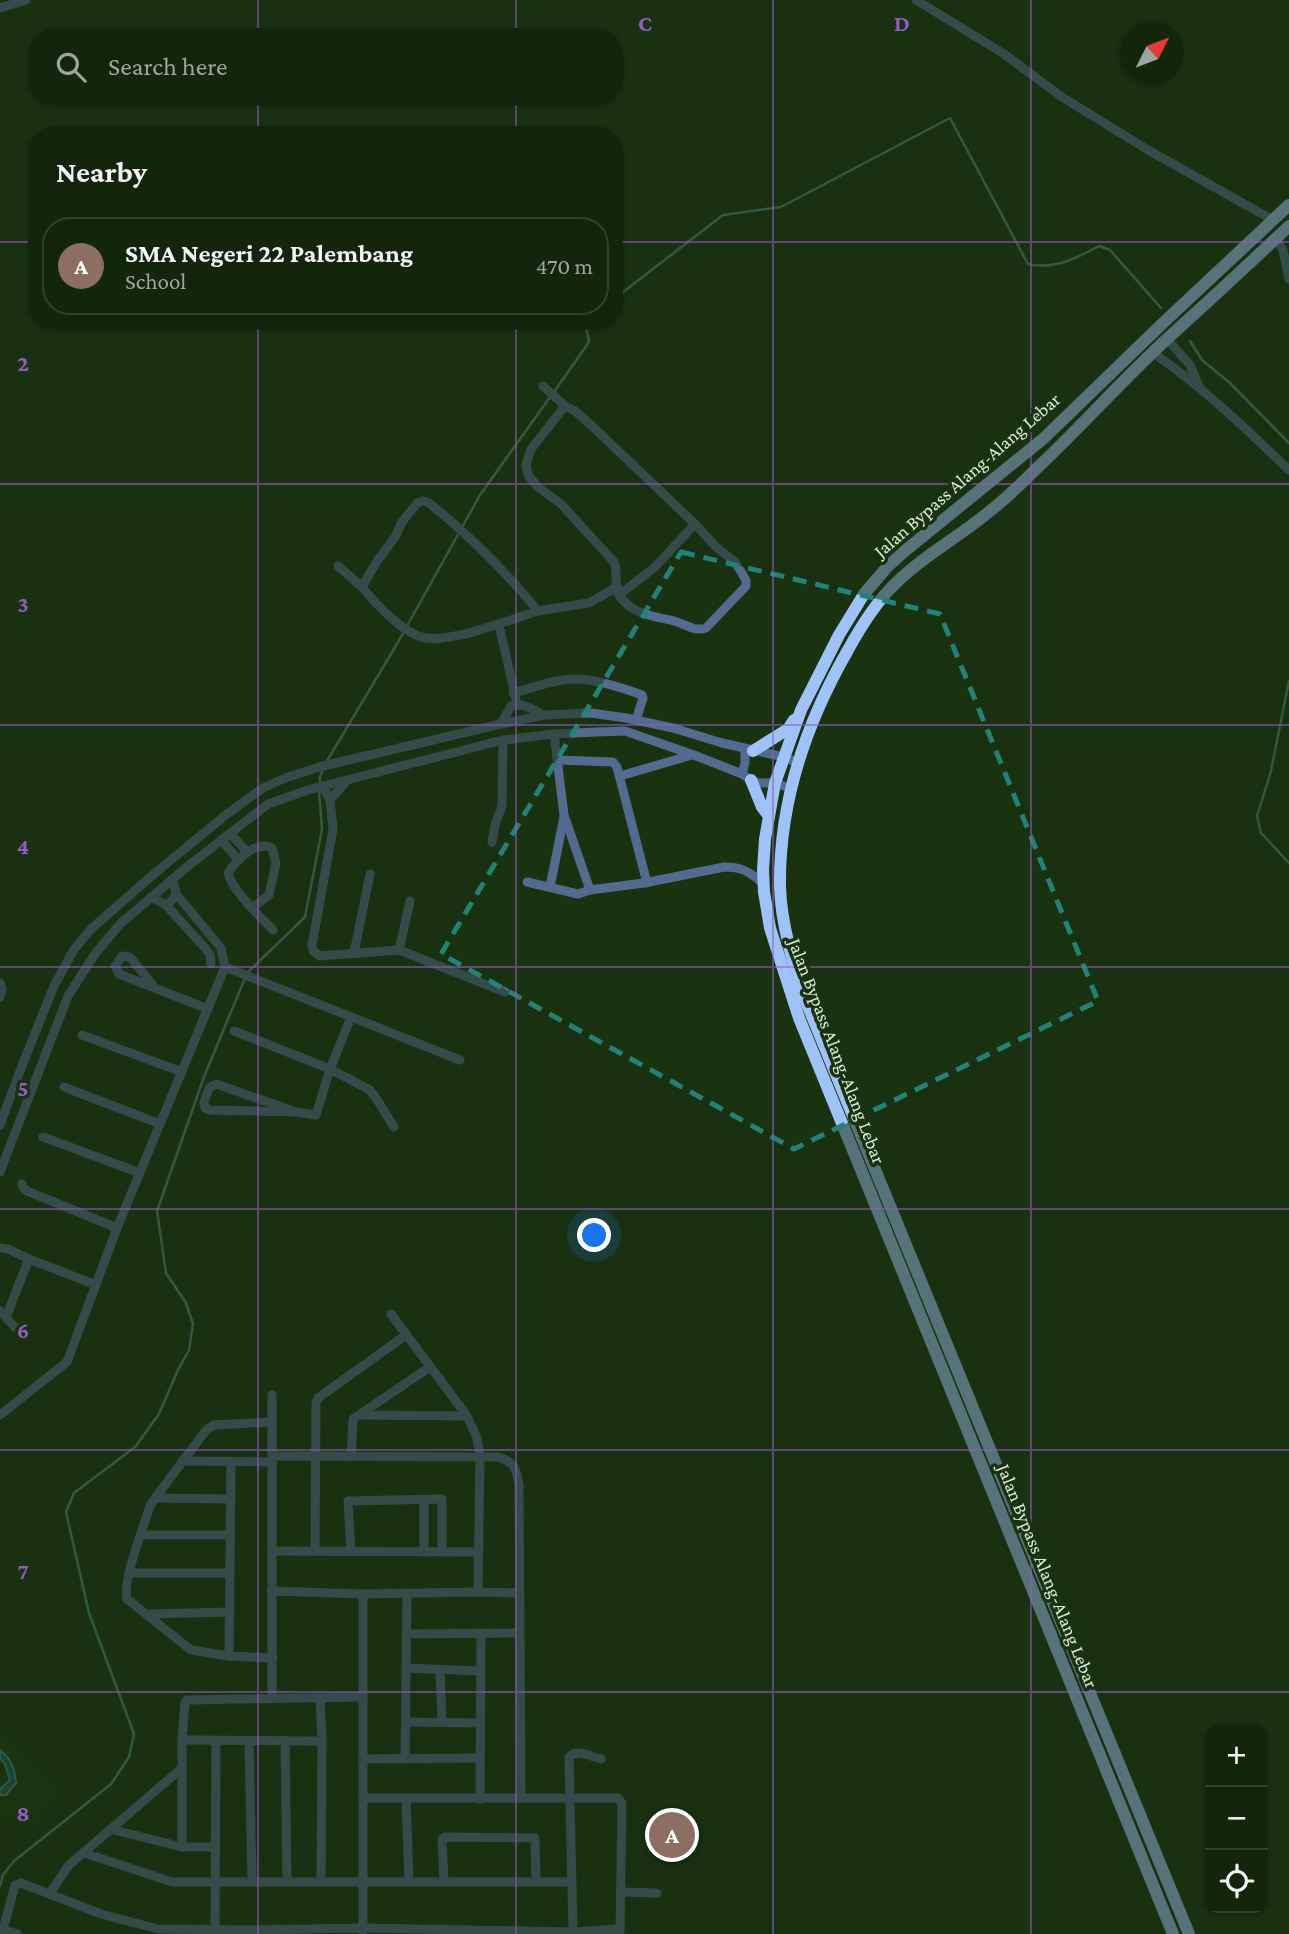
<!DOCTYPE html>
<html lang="en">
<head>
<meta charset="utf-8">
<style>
  :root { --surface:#13260c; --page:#1c2e15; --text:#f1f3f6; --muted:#9da59d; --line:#32432d; --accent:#d93025 }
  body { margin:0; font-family:"Crimson Pro",serif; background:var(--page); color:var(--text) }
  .controls { position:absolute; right:21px; bottom:21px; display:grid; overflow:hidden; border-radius:14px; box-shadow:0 2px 5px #0004 }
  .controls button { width:63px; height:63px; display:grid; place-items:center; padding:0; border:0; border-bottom:2px solid var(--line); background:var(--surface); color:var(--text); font:35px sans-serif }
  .compass { position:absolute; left:1121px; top:21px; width:63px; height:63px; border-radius:50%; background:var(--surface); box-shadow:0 2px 5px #0004; rotate:48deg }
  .you { position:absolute; left:595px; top:1236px; width:24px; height:24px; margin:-18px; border:5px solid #fff; border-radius:50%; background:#1a73e8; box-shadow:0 0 0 10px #1a73e833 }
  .badge { display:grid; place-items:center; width:46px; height:46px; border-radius:50%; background:var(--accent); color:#fff; font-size:23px; font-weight:700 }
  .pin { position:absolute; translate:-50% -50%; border:4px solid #fff; box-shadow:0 2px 7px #0006 }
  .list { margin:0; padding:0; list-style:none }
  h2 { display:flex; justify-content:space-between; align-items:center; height:91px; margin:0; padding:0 28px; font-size:30px }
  h2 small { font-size:23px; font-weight:400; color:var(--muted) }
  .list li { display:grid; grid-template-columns:46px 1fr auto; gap:21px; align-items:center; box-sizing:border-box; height:98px; margin:0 14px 14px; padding:0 14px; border:2px solid var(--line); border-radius:28px }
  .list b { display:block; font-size:26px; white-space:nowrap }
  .list p { margin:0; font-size:23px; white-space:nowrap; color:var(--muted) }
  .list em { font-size:23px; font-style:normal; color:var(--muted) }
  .icon { flex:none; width:38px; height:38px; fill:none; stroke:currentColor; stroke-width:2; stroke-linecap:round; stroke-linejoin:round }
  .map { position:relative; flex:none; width:1289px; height:1934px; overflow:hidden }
  .search { position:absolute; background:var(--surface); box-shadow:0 2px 5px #0004; left:28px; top:28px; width:595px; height:77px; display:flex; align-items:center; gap:18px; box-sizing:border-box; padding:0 24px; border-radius:28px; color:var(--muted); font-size:26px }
  .panel { position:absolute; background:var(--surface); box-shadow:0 2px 5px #0004; left:28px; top:126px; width:595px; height:203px; border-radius:28px }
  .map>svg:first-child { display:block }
  .built { fill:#1b3910 }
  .water { fill:#155b5e; stroke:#508682; stroke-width:2 }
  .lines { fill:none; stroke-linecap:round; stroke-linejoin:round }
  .stream { stroke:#508682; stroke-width:2.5 }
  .minor { stroke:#536b8f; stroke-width:9 }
  .highway { stroke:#9fc3f9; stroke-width:12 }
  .marked { fill:none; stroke:#238278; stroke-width:5; stroke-dasharray:14 9; stroke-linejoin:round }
  .grid { fill:none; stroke:#935cc4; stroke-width:2; stroke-opacity:0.55 }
  .labels { text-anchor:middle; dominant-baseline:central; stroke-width:7; stroke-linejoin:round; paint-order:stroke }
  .street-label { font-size:19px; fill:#daead5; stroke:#193210 }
  .grid-label { font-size:23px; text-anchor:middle; font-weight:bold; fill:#935cc4; stroke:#193210; stroke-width:7; stroke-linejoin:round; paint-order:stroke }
</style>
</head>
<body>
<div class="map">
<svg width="1289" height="1934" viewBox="0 0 1289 1934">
  <rect width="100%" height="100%" fill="#193210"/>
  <polygon class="built" points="0,1735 59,1791 32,1828 0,1816"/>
  <path class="water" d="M0,1750C11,1758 15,1769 16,1783L6,1795H0V1789L10,1780L5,1764L0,1758Z"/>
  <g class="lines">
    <g class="stream">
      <path d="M614,299L723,215L781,207L950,118L1028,264C1053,270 1077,258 1099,246L1110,250L1161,308"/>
      <polyline points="1190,341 1202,360 1230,383 1289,443"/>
      <polyline points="554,392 589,342 585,321 587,320"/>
      <polyline points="407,626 480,495 550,397"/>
      <polyline points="1289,681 1271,771 1257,816 1261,833 1289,863"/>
      <polyline points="327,761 404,632"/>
      <polyline points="320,784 320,777 324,767"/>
      <polyline points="248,972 305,917 322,829 319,791"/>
      <polyline points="0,1886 3,1875 14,1861 111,1784 129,1757 134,1734 89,1613 66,1512 74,1493 135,1447 159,1414 177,1372 189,1350 193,1324 186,1303 166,1273 157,1211 204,1077 245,978"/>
    </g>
    <g class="minor">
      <polyline points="916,0 1004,54 1062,97 1148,150 1273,220"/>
      <polyline points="0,8 26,0"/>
      <polyline points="1276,239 1283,250 1289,279"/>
      <polyline points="1167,339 1190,365 1199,386"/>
      <path d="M1153,353C1203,387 1246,429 1289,470"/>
      <path d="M543,386L565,406L575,411L591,425L695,524L716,547L735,562L746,580V586L706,628C694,632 685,624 674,621C654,616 632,615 619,595C613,586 619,573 614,562L561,504L538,487L528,475L526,465L531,449L565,406"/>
      <path d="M338,566L362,587L377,561L395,537L402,522L417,503L423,501L429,503C469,535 505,571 538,611L589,603L617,587"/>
      <path d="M362,587C375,603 404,635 426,638C455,642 509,620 538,611"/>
      <polyline points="619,595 655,567 695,524"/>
      <polyline points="499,625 517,704"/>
      <path d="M513,693C533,688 557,678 578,679C599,680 623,688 642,695L643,698L636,720"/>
      <path d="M501,724L511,706C523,702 533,710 544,715"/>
      <polyline points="554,734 564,815 590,890"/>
      <polyline points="558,760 613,762 617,767 647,883"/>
      <polyline points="742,774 745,763 745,749"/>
      <polyline points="620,776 692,755"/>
      <polyline points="323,786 330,800 347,780"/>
      <polyline points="330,800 333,829 312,945 313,951 320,956 399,950 505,992"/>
      <polyline points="230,833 247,852"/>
      <polyline points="221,840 239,860"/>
      <polyline points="492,842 495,825 502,806 503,740"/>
      <path d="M527,882L578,894L590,890L644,883L724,867C743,867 749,872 763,883"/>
      <polyline points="550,887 564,817"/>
      <path d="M151,897L166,905C178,897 178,891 171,880"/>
      <polyline points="166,905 205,948 210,955 211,964"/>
      <path d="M252,908L269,895L276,863L272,848C255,840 237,860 228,873C233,892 260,916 273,930"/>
      <polyline points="399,950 410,901"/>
      <polyline points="354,953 370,874"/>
      <polyline points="225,967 460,1060"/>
      <polyline points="0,983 2,989 0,997"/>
      <polyline points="155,988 130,957 122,956 115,966 119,974 208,1009"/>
      <polyline points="234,1031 330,1069 370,1090 378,1101 394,1127"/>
      <polyline points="82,1035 182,1072"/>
      <polyline points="64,1087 160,1124"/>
      <polyline points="296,1112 216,1084 209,1088 204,1102 205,1108 209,1110 296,1112 316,1115 330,1069 351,1017"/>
      <polyline points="0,1125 23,1063 54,986 73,951 91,929 155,873 227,814 263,788 285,778 319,767 501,724 544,715 591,713 626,718 673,728 722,743 784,757 798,763"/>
      <polyline points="43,1137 140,1173"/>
      <polyline points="0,1172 68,996 95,954 120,924 188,866 268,804 308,790 503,740 554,734 597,732 625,731 694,755 742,774 751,780 759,783 775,783 790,788"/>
      <polyline points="22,1184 23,1187 27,1191 117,1228"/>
      <polyline points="0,1248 8,1249 29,1259 96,1285"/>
      <polyline points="0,1311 22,1335"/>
      <polyline points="391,1314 467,1416 477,1438 480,1457 478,1592"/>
      <polyline points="6,1317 29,1259"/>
      <polyline points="0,1415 67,1362 117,1228 225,967 221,948 177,895"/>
      <polyline points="360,1415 467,1416"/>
      <path d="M272,1422L214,1425L207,1429L155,1498L150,1506C144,1526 122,1581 127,1599L191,1650L229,1656L273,1658"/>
      <path d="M272,1456L498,1457C515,1462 516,1468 519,1485L521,1798"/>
      <polyline points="351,1457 353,1419 430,1367"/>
      <polyline points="182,1461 272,1462"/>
      <polyline points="155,1498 231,1499"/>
      <polyline points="424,1500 424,1552"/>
      <polyline points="141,1535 230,1535"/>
      <polyline points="351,1550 348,1501 442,1499 442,1551"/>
      <polyline points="272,1551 478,1552"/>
      <polyline points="315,1551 316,1402 318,1398 406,1335"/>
      <polyline points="130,1573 230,1573"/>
      <polyline points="271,1591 363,1594 478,1592 519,1593"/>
      <polyline points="148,1614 230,1612"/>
      <polyline points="407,1634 519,1633"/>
      <polyline points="229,1656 231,1461"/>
      <polyline points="406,1668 480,1671"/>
      <polyline points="440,1670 442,1722"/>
      <polyline points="320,1698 322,1741 321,1882"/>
      <polyline points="272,1699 272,1395"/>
      <polyline points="406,1722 480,1723"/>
      <polyline points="182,1740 322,1741"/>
      <polyline points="249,1740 252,1881"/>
      <polyline points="285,1740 287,1881"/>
      <polyline points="405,1758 407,1594"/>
      <polyline points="363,1759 479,1758"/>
      <polyline points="363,1798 618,1798 622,1803 620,1932"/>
      <polyline points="406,1798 409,1881"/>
      <polyline points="480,1799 481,1633"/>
      <polyline points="110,1829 182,1847 216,1847"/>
      <polyline points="182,1847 182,1768"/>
      <polyline points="84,1853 172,1882 572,1882"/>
      <polyline points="444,1881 442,1839 445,1837 535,1838 536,1881"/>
      <polyline points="620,1892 657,1893"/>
      <polyline points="50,1893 69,1865 182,1768 182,1740 185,1703 187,1700 363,1697"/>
      <polyline points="4,1930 17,1934"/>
      <polyline points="215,1930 216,1741"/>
      <polyline points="363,1931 363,1594"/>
      <path d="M573,1932L569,1757C578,1748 591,1757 601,1759"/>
      <polyline points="2,1934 15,1885 21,1883 101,1914 158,1929 250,1930 363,1928 573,1932 620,1929"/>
    </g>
    <g class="highway">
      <polyline points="753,751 788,729 794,720"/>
      <polyline points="751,780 762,807 769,816"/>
      <polyline points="1173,1934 799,1018 770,928 764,892 763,870 765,839 775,783 801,710 839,635 864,594 888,566 906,550 1043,439 1163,323 1289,205"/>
      <path d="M1189,1934L805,999C793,963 781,924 780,886C779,801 806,723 848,650C860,628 873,607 890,589C919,558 958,538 990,511C1007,498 1022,483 1037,468C1082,426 1123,379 1168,338C1209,301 1249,264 1289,226"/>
    </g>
  </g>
  <path d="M0 0H1289V1934H0ZM681,552L940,614L1098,1001L794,1149L441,954Z" fill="#193210" fill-opacity=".55" fill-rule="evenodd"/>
  <path class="marked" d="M681,552L940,614L1098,1001L794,1149L441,954Z"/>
  <path class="grid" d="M258,0V37M516,0V37M773,0V1934M1031,0V1934M258,96V135M516,96V135M0,242H37M614,242H1289M258,320V1934M516,320V1934M0,484H1289M0,725H1289M0,967H1289M0,1209H1289M0,1450H1289M0,1692H1289"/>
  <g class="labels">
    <g class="street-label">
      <text transform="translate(967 475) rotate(-41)">Jalan Bypass Alang-Alang Lebar</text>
      <text transform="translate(837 1051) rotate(69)">Jalan Bypass Alang-Alang Lebar</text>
      <text transform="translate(1048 1576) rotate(68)">Jalan Bypass Alang-Alang Lebar</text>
    </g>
  </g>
  <g class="grid-label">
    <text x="645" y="31">C</text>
    <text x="902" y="31">D</text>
    <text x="23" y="371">2</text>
    <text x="23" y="612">3</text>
    <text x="23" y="854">4</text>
    <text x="23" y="1096">5</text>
    <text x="23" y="1338">6</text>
    <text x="23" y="1579">7</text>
    <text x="23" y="1821">8</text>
  </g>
</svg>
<div class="controls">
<button>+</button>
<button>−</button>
<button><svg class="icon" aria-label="locate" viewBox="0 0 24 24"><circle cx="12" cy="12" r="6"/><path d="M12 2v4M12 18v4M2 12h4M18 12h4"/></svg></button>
</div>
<svg class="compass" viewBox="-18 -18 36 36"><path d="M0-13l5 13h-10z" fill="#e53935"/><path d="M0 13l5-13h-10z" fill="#9da59d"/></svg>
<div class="you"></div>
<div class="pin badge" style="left:672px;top:1835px;background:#8d6e63">A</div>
<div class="search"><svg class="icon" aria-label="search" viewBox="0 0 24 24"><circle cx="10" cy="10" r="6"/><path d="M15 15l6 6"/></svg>Search here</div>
<section class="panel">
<h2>Nearby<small></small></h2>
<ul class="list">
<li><span class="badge" style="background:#8d6e63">A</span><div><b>SMA Negeri 22 Palembang</b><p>School</p></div><em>470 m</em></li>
</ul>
</section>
</div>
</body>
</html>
